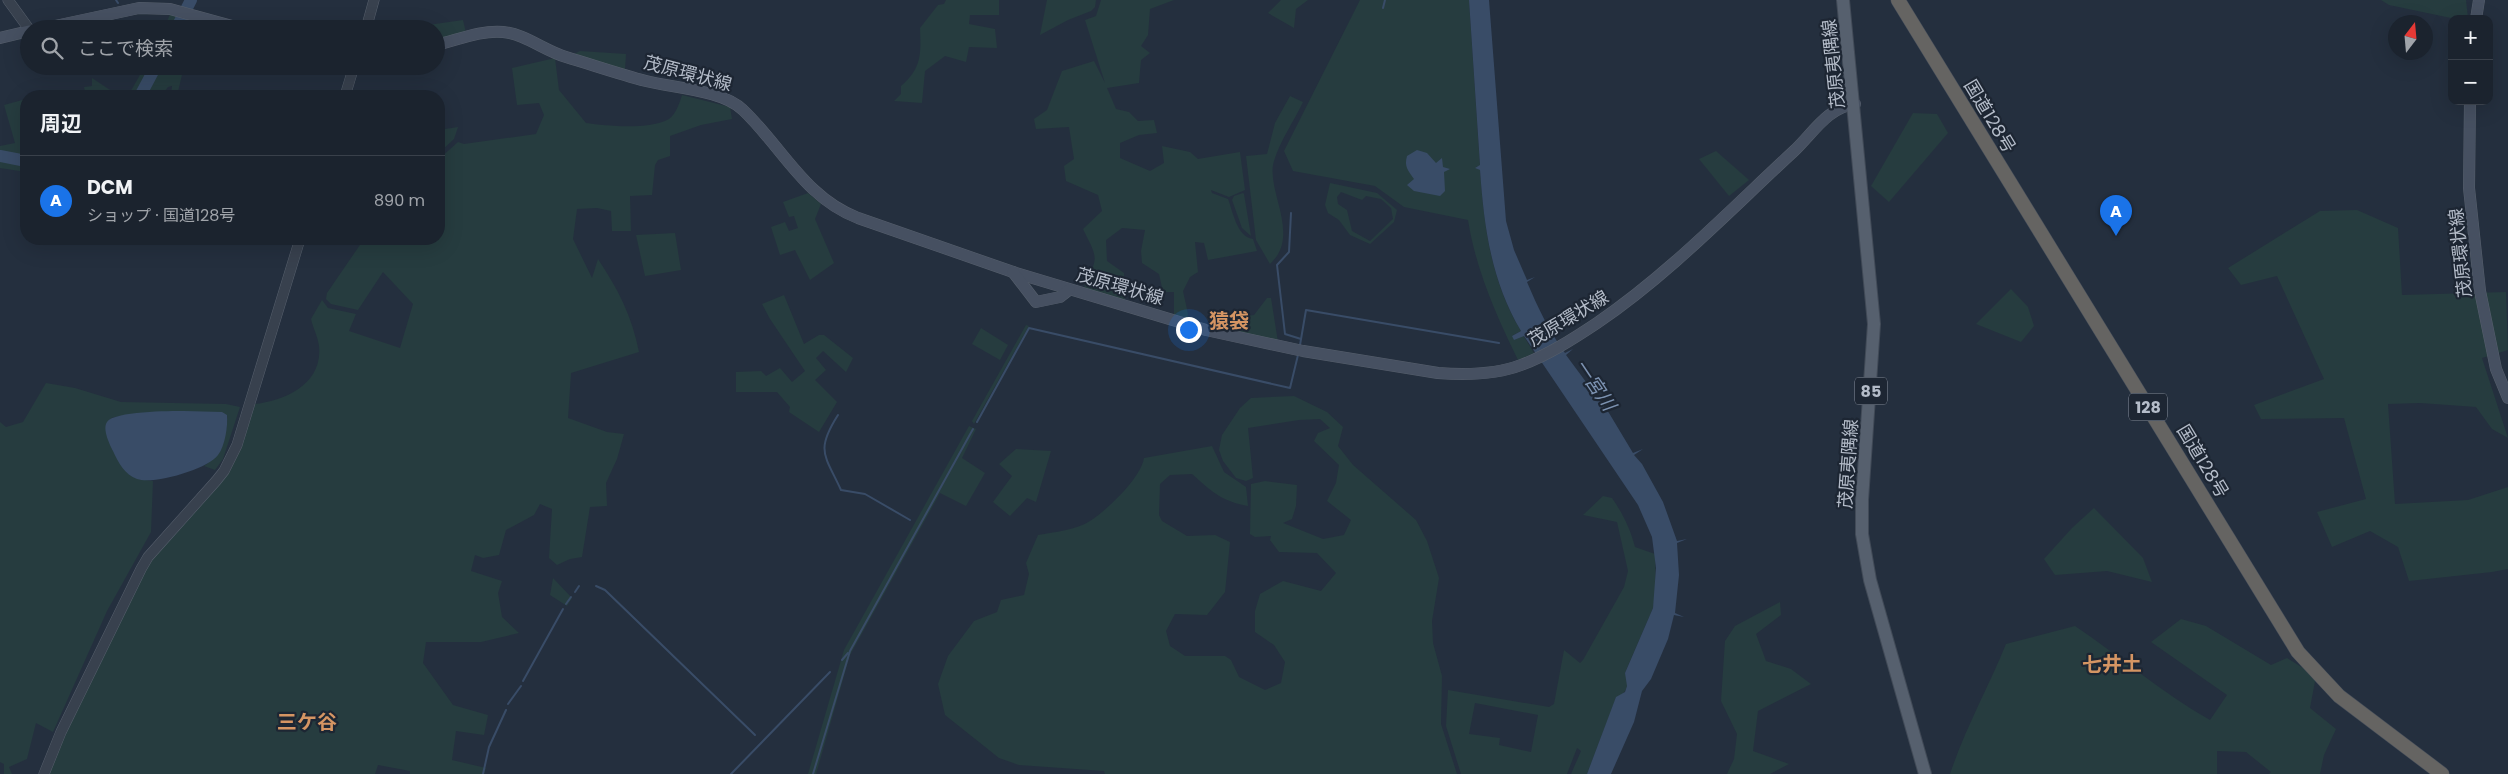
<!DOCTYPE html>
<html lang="ja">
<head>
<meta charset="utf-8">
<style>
  :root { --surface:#1b232e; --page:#242b36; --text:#f1f3f6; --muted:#a0a4aa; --line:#39404a; --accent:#1a73e8 }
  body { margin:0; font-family:Poppins,"Noto Sans JP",sans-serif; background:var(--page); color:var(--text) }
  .controls { position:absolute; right:15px; top:15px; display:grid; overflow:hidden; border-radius:10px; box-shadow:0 5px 20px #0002 }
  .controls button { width:45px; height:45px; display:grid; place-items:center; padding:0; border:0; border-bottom:1px solid var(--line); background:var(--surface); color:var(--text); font:25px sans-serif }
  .compass { position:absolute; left:2388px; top:15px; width:45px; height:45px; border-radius:50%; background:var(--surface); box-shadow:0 5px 20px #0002; rotate:16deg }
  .you { position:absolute; left:1188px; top:329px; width:18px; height:18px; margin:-12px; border:4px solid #fff; border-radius:50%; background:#1a73e8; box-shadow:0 0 0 8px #1a73e833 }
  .badge { display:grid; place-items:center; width:32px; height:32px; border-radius:50%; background:var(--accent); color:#fff; font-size:16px; font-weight:700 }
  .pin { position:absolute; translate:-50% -41px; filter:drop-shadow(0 1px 2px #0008) }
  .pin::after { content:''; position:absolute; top:26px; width:18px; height:15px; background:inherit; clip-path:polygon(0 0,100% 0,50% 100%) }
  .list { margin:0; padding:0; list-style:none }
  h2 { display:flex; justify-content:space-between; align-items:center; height:65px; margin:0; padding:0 20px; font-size:21px }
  h2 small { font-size:16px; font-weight:400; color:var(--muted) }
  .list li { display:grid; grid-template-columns:32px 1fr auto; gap:15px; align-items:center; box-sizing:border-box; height:90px; padding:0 20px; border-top:1px solid var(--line) }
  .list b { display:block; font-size:19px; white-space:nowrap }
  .list p { margin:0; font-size:16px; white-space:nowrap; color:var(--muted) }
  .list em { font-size:16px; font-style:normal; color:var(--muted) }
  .icon { flex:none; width:28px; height:28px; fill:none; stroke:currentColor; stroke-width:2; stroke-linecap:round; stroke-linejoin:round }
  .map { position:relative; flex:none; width:2508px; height:774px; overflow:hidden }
  .search { position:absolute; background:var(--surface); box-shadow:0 5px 20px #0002; left:20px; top:20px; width:425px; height:55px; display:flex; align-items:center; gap:12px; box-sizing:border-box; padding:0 18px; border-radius:28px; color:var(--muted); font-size:19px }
  .panel { position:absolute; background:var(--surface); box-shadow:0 5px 20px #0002; left:20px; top:90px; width:425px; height:155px; border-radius:20px }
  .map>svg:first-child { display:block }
  .green { fill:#263c3f; fill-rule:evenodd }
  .water { fill:#394c67 }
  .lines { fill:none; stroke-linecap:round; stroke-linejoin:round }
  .stream { stroke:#394c67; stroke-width:2 }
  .river { stroke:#394c67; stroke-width:12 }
  .tertiary-casing { stroke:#565f6c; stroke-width:11 }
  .secondary-casing { stroke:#565f6c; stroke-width:12 }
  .primary-casing { stroke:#414a57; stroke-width:14 }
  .trunk-casing { stroke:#434c59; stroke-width:15 }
  .tertiary { stroke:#38414e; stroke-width:10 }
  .secondary { stroke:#465061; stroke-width:11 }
  .primary { stroke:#56606e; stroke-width:12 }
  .trunk { stroke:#656462; stroke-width:14 }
  .labels { text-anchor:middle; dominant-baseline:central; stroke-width:4.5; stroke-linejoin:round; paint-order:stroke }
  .shield { fill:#1d2633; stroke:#878f9c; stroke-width:1 }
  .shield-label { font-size:16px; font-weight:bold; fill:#b4bcc9 }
  .street-label { font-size:18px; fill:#b4bcc9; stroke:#1d2633 }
  .water-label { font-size:19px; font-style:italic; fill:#7c92b1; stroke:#1d2633 }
  .quarter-label { font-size:20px; font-weight:bold; fill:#d59563; stroke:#1d2633 }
</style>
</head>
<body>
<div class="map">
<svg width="2508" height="774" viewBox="0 0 2508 774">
  <rect width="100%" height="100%" fill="#242f3e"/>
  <g class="green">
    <path d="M946,0H999V15H970L969,24L995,29L997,48L969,47L966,62L945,56L925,71L922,103L894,101L901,94V86C922,68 921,54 920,28L938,5L944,4Z"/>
    <polygon points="1047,0 1096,0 1095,7 1091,11 1068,20 1040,35"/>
    <path d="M1101,0H1174L1150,9L1148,35L1141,46L1150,53L1141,60L1139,83L1107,88L1116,109L1129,112L1138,121L1154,120L1157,133L1139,135L1120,143V158L1150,171L1164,163L1162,146L1190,152L1198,159L1240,152L1245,190L1229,197L1211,190L1212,193L1228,199C1233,212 1237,237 1253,239L1257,251L1208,260L1204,243L1195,242L1198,272L1190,277L1183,291L1188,314L1187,320L1174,316V292H1163L1159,274L1142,263L1141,251L1145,230L1122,228L1106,240L1107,261L1124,273L1125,300L1085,288L1084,281C1102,259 1094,252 1083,229L1102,211L1098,195L1066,181L1064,166L1074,159L1069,127L1036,129L1034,119L1047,110L1062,71L1094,61L1105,83L1085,20L1096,16Z"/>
    <polygon points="1281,0 1308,0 1296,9 1294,28 1268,13"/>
    <path d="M1360,0H1469L1480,166L1476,167L1480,170C1484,226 1491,282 1521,331L1512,336L1523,335L1534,353L1518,360C1496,315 1476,270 1468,220L1404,207L1375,186L1293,171L1284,151Z"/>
    <polygon points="2381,0 2466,0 2468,18 2451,18 2389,5"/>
    <polygon points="170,14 202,23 199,29 164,29"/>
    <polygon points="463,20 466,33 436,41 436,29 428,29 428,25"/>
    <polygon points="580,51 626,54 625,70 574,54"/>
    <path d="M555,58L559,90L586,123C608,126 649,130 669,119C676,114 680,102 682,95L730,107L732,119L701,125L670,136V156L658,160L655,165L652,195L630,196L631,231H612L611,211L597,208L577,209L573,239L592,278L598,259C618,289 632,316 639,352L571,373L568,418L607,432L624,434L617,459L606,483L607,506L590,507L582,557L570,559L557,565L549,558L552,509L540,504L534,515L506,530L499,555L483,558L475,555L471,571L502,581L498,593L502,617L519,633L481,642H426L423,663L453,705L488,715L484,735L456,731L452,760L486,768L484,774H410V771L378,765L375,774H48L60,744L145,569L175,531L222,479L254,404C286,401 323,383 319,346C318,337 313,328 311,319L322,300L328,308L356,314L349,331L400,348L413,304L383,272L358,310L331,304L326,299L327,293L364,239H439V159L458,142L464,144L536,134L544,115L539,103L517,105L512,68Z"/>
    <polygon points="145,66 184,66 177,96 171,96 172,86 168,87 161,96 128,96"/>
    <polygon points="92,78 119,96 86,96 84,87 92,86"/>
    <path d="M1290,96L1303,102C1294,121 1280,141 1274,161C1265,190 1302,235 1270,264L1256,240L1246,156L1267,154L1275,123Z"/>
    <polygon points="26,99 26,172 0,168 0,146 15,143 4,105"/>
    <polygon points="1913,113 1937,114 1948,133 1889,202 1871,186"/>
    <polygon points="458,127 454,139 439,153 439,130"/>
    <polygon points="1716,151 1749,180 1729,196 1699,159"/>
    <path d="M1330,183L1377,193L1397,210L1394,222L1370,244L1350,235L1339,220L1328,213L1325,205ZM1341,192L1362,200L1366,196L1381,199L1391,208L1393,219L1370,241L1352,231L1347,210L1338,204L1337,197Z"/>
    <polygon points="808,193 821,204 815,219 834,263 810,280 795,250 780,255 771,227 785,222 789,231 798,228 794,216 789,217 783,202"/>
    <polygon points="1243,193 1244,194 1251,236 1242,228 1232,200 1234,196"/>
    <polygon points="2357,210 2398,228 2402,295 2506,292 2508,350 2482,358 2508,438 2492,429 2476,407 2420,403 2388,404 2395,504 2468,500 2508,487 2508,569 2492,572 2409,581 2398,547 2370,531 2332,547 2317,512 2366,499 2344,418 2261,419 2254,405 2324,379 2277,276 2241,285 2228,268 2320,211"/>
    <polygon points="675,233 681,270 645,276 636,235"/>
    <polygon points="2011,289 2028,307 2034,326 2021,342 1976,324"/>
    <polygon points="784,295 804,344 819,335 824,335 853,358 846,372 823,351 816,358 826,370 815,380 837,402 819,432 789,412 790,407 777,392 736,392 736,372 761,371 766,376 780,368 792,382 805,371 770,319 762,304"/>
    <polygon points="1267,298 1271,298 1278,342 1220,330 1219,320 1254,315"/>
    <polygon points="1026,325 1029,326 974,424 972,421"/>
    <polygon points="981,328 1008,345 1000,360 972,344"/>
    <path d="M46,383L75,388L121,402L226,404L240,407L223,459L215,470L204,466C218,458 229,431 227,415C188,411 151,410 111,418L138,479L153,481L151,532L107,611L53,732L36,723L27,759L9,767L12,774H4V764L0,762V422L6,427L23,422Z"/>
    <path d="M1294,396L1327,412L1343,427L1338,446L1353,465L1416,520L1427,541L1439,578L1432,621L1433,643L1442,676L1441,724L1457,774H1105L1104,771L1019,765L999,758L945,715L938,684L948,656L974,621L997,612L1001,600L1024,595L1029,574L1026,563L1038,535C1054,532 1077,530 1090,521C1107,510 1141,478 1144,458L1212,446L1224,472L1246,487L1248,506C1221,501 1211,491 1192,474L1170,475L1160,484L1159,515L1162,521L1187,536L1215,535L1230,542L1225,592L1207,615L1175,614L1166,631L1170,646L1185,656H1225L1231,660L1239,677L1265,690L1281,683L1285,662L1274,645L1255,632V611L1260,594L1283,581L1321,591L1336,573L1317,553L1279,552L1270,540L1271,536L1255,537L1250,534L1251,484L1265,481L1297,485L1296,506L1292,519L1283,523L1323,539L1344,535L1351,520L1327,501L1336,483L1339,465L1314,441L1318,433L1330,428L1320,419L1299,420L1248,428L1253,478L1246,481L1236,478L1223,461L1219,450L1222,435L1240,408L1251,398Z"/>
    <polygon points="969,426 976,429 962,458 985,473 966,506 940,493 850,655 816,774 808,774 844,650"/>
    <polygon points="1016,449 1051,451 1036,502 1027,498 1010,516 993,502 1012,476 999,464"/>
    <path d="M1603,496L1612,498C1623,514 1630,528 1635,547L1655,554L1656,591L1653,608L1625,673C1631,682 1626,695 1616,698L1587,774H1571L1581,751L1577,748L1567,774H1461L1446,726L1448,690L1549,707L1554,704L1564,650L1580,663L1583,660L1624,587L1628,571L1617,522L1583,515ZM1475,703L1538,715L1531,752L1499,745L1500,738L1469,734Z"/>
    <polygon points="2094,508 2143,558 2152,582 2107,571 2055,575 2044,559 2072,528"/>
    <polygon points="553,578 572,598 567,606 550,595"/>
    <polygon points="1780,602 1781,615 1756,634 1766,661 1791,669 1811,684 1758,711 1753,751 1789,764 1770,774 1727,774 1734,759 1737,734 1721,701 1725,641 1735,626"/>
    <path d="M2181,619L2206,626L2271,665L2287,658L2316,676L2310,708L2336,729L2324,755L2320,774H2269L2271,772L2246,752L2217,751V774H1950C1965,729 1988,688 2006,644L2075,626C2121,657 2162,693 2210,720L2227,695L2151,642Z"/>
  </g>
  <g class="water">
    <path d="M1469,0H1489L1506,221L1514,250L1527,280L1535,277L1527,282C1538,308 1549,331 1565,353L1573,349L1566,355L1609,413L1633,453L1643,449L1634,455L1642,464L1663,502L1677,541L1687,539L1677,543L1679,575L1675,613L1684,617L1674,615L1668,639L1651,679L1642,691L1634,722L1611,774H1587L1616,697L1625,692L1627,686L1625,673L1653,608L1656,568L1652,537L1638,505L1524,336L1514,340L1512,336L1521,331C1491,281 1484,226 1480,170L1475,168L1480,165Z"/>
    <path d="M1417,150L1427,153L1436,163L1442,158L1443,167L1450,169L1444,172L1445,191L1440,196L1414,191L1407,185L1414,179C1408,170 1404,167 1407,156Z"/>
    <path d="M184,411L222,412L227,415C228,426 225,446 218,455C208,469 154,485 137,479C125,475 118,462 113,451C110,445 102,429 107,422C114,411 170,411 184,411Z"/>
  </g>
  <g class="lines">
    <g class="stream">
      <polyline points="116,0 118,3"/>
      <polyline points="1383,8 1385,0"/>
      <polyline points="1291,213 1289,252 1277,265 1285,334 1301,339"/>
      <polyline points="1300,345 1306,310 1499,343"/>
      <path d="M838,415C815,451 825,455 841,490L865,494L910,520"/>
      <polyline points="977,422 1029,328 1290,388 1298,355"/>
      <polyline points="596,586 605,590 755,735"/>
      <polyline points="575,592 579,586"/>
      <polyline points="566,604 571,597"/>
      <polyline points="842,660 848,653"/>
      <polyline points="523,681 563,609"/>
      <polyline points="508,704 521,686"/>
      <polyline points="483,774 489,747 506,710"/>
      <polyline points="731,774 830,672"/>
      <polyline points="813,774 850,651 973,429"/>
    </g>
    <g class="river">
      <polyline points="176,29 191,0"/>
      <polyline points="140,96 156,66"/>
      <polyline points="0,156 26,161"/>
    </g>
    <defs>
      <g id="tertiary">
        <polyline points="8,0 29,29"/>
        <polyline points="366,29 374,0"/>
        <polyline points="345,96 354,66"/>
        <polyline points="44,774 61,732 141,569 148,557 216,481 224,471 237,445 300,239"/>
      </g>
      <g id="secondary">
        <polyline points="2476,19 2479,0"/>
        <polyline points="41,29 139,8 170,9 243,29"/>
        <polyline points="0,38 29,31"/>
        <path d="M436,45C458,40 480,30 503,32C525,34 545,51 566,57C593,65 619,74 646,81C674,88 723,90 743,110C782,147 805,198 858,218L1013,272L1206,330L1303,351L1438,373C1465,375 1495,375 1521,365C1548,355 1573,339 1597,323C1669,274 1730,210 1794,151C1813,133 1828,107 1855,104"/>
        <polyline points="2470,101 2469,188 2480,291 2496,369 2508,398"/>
        <polyline points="1013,272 1036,302 1060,297 1069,290"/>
      </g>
      <polyline id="primary" points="1843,0 1874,324 1862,500 1862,534 1870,580 1925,774"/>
      <polyline id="trunk" points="1898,0 2298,652 2339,696 2442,774"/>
    </defs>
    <use href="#tertiary" class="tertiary-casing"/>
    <use href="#secondary" class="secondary-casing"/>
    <use href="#primary" class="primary-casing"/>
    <use href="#trunk" class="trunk-casing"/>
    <use href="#tertiary" class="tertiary"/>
    <use href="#secondary" class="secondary"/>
    <use href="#primary" class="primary"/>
    <use href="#trunk" class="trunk"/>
  </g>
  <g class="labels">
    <g class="shield">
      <rect x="1855" y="377.5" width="32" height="27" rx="4"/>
      <rect x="2129" y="393.5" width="38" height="27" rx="4"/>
    </g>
    <g class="shield-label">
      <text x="1871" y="391">85</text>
      <text x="2148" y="407">128</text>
    </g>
    <g class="street-label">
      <text transform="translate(1833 64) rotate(-96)">茂原夷隅線</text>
      <text transform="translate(688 73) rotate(15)">茂原環状線</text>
      <text transform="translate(1990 116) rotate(59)">国道128号</text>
      <text transform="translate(2460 253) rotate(-96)">茂原環状線</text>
      <text transform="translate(1120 286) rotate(16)">茂原環状線</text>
      <text transform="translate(1568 318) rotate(-31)">茂原環状線</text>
      <text transform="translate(2203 461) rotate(59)">国道128号</text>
      <text transform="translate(1848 464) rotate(-86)">茂原夷隅線</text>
    </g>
    <g class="water-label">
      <text transform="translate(1595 385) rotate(56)">一宮川</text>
    </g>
    <g class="quarter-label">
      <text x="1229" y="321">猿袋</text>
      <text x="2112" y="664">七井土</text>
      <text x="307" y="722">三ケ谷</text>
    </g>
  </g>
</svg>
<div class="controls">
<button>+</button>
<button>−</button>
</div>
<svg class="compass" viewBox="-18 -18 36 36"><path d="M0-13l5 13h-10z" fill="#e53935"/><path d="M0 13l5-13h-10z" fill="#a0a4aa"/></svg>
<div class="you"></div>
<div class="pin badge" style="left:2116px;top:236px">A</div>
<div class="search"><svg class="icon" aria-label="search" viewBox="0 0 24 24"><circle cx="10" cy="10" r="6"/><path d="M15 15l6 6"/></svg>ここで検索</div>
<section class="panel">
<h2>周辺<small></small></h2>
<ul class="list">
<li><span class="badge">A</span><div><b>DCM</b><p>ショップ · 国道128号</p></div><em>890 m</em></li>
</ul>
</section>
</div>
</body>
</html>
